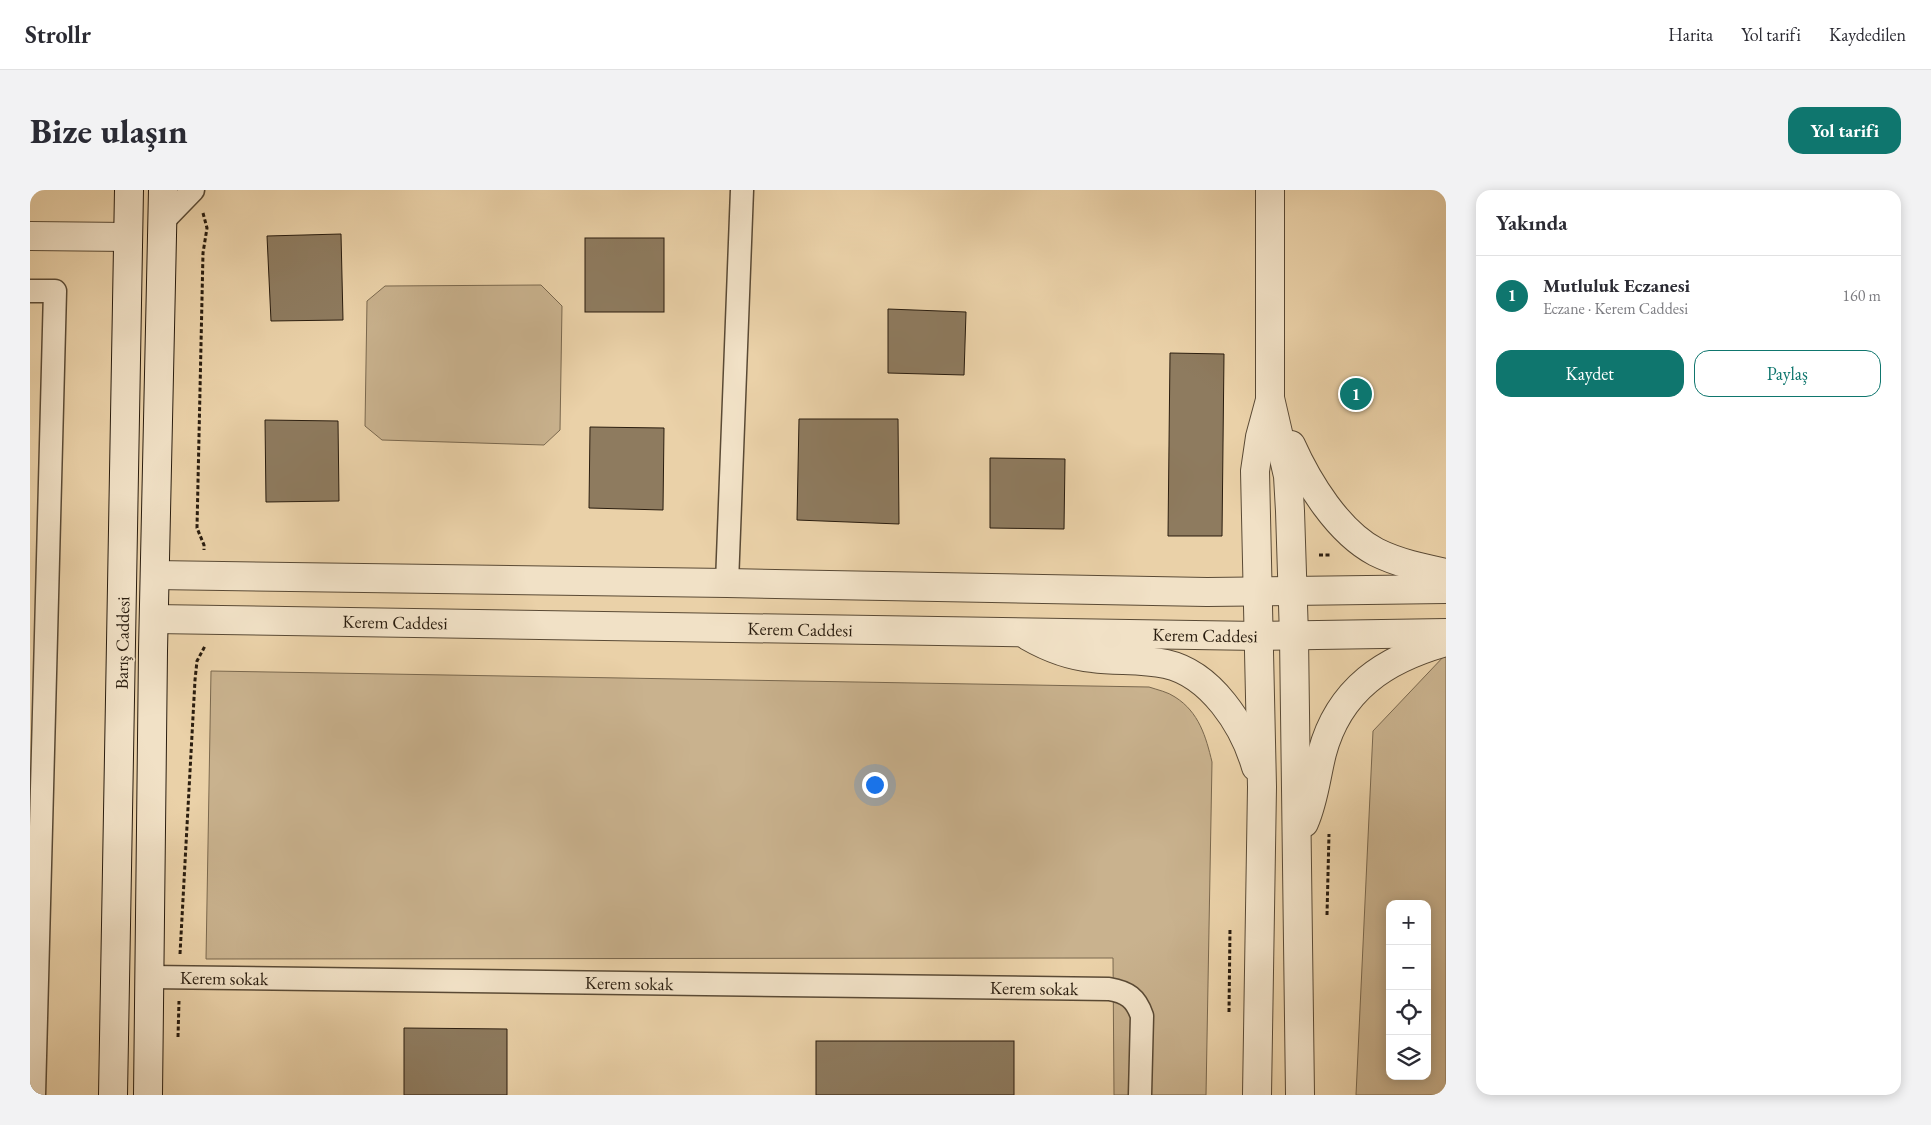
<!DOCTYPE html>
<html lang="tr">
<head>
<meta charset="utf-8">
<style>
  :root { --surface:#fff; --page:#f2f2f3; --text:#2b2b33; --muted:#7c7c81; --line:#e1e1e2; --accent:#0f766e }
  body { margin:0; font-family:"EB Garamond",serif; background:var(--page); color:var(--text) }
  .controls { position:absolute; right:15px; bottom:15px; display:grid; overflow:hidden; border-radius:10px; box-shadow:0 2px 12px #0003 }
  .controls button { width:45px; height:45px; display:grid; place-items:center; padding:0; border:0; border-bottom:1px solid var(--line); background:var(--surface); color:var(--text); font:25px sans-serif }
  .you { position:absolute; left:844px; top:594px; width:18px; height:18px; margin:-12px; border:4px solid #fff; border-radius:50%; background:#1a73e8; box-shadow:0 0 0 8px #1a73e833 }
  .badge { display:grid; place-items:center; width:32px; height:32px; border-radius:50%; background:var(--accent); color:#fff; font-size:16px; font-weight:700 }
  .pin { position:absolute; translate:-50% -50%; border:2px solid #fff; box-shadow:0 1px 5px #0006 }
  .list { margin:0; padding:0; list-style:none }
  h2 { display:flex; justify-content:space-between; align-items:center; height:65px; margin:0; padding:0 20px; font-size:21px }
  h2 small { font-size:16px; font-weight:400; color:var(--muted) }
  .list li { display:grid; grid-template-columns:32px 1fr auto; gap:15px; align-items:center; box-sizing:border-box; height:80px; padding:0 20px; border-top:1px solid var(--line) }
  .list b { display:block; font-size:19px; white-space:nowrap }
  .list p { margin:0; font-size:16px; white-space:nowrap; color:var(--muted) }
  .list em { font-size:16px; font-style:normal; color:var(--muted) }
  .actions { display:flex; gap:10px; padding:15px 20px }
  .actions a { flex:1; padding:11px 0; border:1px solid var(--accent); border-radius:15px; text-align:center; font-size:18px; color:var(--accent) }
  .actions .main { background:var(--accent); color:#fff }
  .icon { flex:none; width:28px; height:28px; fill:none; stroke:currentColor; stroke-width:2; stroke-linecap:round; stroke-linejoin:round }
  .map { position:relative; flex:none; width:1416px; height:905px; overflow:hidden; border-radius:15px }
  header { display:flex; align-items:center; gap:30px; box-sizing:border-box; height:70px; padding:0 25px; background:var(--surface); border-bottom:1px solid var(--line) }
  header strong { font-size:24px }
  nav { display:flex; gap:28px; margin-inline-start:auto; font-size:18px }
  .intro { display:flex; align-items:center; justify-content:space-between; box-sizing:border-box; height:120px; padding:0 30px }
  h1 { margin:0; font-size:35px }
  .button { padding:12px 22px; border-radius:15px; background:var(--accent); color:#fff; font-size:18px; font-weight:700 }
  main { display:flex; gap:30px; padding:0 30px }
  aside { flex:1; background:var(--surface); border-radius:15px; box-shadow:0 2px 12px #0003 }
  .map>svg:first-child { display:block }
  .green { fill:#c9b28e; stroke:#7a684e; fill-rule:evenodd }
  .building { fill:#8e7b5f; stroke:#2a1d0f }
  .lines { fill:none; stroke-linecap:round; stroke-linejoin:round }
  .minor-casing { stroke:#5a4a35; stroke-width:25 }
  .tertiary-casing { stroke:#5a4a35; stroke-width:30 }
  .secondary-casing { stroke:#2a1d0f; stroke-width:30 }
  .path { stroke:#2a1d0f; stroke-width:3; stroke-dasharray:4 2.5; stroke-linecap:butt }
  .minor { stroke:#f1e1c6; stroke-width:22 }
  .tertiary { stroke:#f1e1c6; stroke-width:28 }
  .secondary { stroke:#f1e1c6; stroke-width:28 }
  .labels { text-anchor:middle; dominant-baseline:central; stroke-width:4; stroke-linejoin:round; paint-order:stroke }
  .street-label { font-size:18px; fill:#2a1d0f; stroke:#f1e1c6 }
</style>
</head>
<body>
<header>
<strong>Strollr</strong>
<nav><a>Harita</a><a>Yol tarifi</a><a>Kaydedilen</a></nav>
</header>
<div class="intro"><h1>Bize ulaşın</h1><a class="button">Yol tarifi</a></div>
<main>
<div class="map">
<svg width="1416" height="905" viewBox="0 0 1416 905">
  <rect width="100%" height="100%" fill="#ead1a8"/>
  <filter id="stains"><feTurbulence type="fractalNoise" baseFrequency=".004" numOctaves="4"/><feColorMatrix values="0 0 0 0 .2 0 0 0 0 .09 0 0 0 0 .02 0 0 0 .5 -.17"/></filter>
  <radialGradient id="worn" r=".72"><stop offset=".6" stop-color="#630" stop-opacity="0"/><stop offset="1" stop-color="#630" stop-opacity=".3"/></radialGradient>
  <g class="green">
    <polygon points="511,95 532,116 530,240 514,255 352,250 335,236 337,111 355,96"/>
    <path d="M1416,464V905H1326L1343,541ZM1360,714H1397V886H1360Z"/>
    <path d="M181,481L1119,497C1128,500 1138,502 1145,507C1169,522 1176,547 1182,572L1176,905H1084L1083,768L176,769Z"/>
  </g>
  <g class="building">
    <polygon points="311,44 313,130 241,131 237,46"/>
    <rect x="555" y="48" width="79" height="74"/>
    <polygon points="858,119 936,122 934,185 858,183"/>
    <polygon points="1140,163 1194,164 1192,346 1138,346"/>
    <polygon points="769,229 868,229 869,334 767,330"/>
    <polygon points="235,230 308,231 309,311 236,312"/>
    <polygon points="560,237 634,238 633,320 559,318"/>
    <polygon points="960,268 1035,269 1034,339 960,338"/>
    <polygon points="374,838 477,839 477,905 374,905"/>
    <rect x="786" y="851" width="198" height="54"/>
  </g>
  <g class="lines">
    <defs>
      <g id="minor">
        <polyline points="132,32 163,0"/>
        <polyline points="0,101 25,101 4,905"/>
        <polyline points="697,393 712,0"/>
        <path d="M119,787L1079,799C1097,802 1106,808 1112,826L1110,905"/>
      </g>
      <g id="tertiary">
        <polyline points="1240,0 1240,208 1258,286 1260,321 1264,446 1270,905"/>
        <polyline points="0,46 98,47"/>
        <path d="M1261,255C1278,293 1308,342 1346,362C1368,373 1392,378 1416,383"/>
        <polyline points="125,385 697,393 1177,402 1416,399"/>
        <polyline points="124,429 1229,446 1416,443"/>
        <path d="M998,446C1019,458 1040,466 1063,468C1087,471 1112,469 1136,474C1181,484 1214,535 1226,577"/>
        <path d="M1274,633C1284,611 1286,587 1292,563C1309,499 1355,469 1416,452"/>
        <polyline points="1227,905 1232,597 1225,281 1230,247 1240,210"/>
      </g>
      <g id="secondary">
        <polyline points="83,905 99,0"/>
        <polyline points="118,905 123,461 133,0"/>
      </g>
    </defs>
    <use href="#minor" class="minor-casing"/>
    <use href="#tertiary" class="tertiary-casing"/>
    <use href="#secondary" class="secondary-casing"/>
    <g class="path">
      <polyline points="173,23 177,38 173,63 167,338 174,355 174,360"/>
      <polyline points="1289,365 1302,365"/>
      <polyline points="1297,725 1299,644"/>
      <polyline points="150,764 165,490 167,471 175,456"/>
      <polyline points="1199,822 1200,738"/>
      <polyline points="148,847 149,811"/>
    </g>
    <use href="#minor" class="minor"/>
    <use href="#tertiary" class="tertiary"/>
    <use href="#secondary" class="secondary"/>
  </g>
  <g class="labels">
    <g class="street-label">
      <text transform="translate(365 432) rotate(1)">Kerem Caddesi</text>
      <text transform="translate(770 439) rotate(1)">Kerem Caddesi</text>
      <text transform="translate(1175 445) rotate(1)">Kerem Caddesi</text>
      <text transform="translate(92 453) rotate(-89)">Barış Caddesi</text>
      <text transform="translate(194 788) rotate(1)">Kerem sokak</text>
      <text transform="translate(599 793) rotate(1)">Kerem sokak</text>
      <text transform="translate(1004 798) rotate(1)">Kerem sokak</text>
    </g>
  </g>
  <rect width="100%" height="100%" filter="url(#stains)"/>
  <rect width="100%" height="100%" fill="url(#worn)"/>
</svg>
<div class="controls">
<button>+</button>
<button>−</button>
<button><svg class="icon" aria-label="locate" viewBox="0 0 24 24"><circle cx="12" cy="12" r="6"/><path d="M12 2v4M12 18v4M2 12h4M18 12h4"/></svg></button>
<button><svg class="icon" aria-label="layers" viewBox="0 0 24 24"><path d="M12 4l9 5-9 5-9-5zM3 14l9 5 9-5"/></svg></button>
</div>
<div class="you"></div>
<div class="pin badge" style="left:1326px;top:204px">1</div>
</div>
<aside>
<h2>Yakında<small></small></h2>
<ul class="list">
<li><span class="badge">1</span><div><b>Mutluluk Eczanesi</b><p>Eczane · Kerem Caddesi</p></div><em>160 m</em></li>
</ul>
<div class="actions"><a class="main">Kaydet</a><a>Paylaş</a></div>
</aside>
</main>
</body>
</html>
